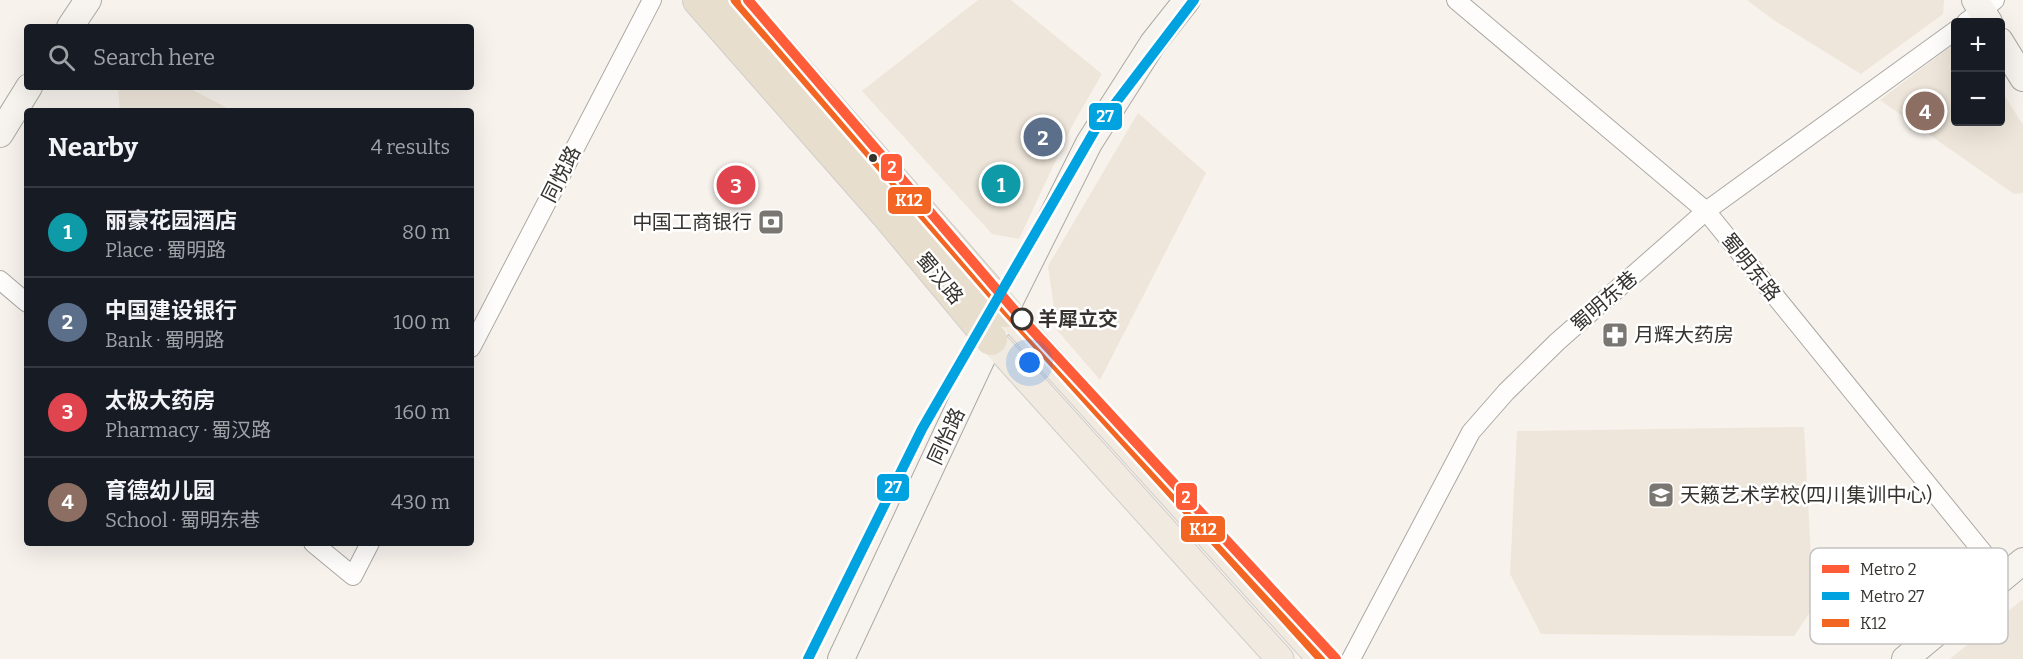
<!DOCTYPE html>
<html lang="en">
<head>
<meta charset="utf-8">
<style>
  :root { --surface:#171b24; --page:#242831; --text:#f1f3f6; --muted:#9ea1a6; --line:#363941; --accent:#2563eb }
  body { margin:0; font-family:Bitter,"Noto Sans SC",serif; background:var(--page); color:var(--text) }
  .controls { position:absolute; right:18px; top:18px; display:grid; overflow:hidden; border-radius:6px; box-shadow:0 6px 24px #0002 }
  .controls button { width:54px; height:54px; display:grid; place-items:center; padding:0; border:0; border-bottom:2px solid var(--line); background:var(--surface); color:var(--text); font:30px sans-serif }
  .you { position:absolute; left:1030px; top:363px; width:21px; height:21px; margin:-15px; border:4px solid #fff; border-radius:50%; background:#1a73e8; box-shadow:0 0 0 9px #1a73e833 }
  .badge { display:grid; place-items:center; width:39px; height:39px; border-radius:50%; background:var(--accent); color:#fff; font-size:20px; font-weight:700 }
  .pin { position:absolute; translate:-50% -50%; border:3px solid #fff; box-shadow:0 2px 6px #0006 }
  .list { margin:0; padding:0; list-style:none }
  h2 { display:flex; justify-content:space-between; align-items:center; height:78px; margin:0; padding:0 24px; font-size:26px }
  h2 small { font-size:20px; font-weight:400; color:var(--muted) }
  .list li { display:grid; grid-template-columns:39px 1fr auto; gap:18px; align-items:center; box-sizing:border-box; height:90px; padding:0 24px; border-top:2px solid var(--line) }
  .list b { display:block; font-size:22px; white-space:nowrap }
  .list p { margin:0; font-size:20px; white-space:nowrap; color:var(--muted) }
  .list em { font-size:20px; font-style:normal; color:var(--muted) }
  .icon { flex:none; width:33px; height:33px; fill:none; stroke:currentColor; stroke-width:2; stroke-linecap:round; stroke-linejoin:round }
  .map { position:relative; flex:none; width:2023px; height:659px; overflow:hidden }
  .search { position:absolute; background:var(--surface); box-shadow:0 6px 24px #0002; left:24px; top:24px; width:450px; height:66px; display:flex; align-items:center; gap:15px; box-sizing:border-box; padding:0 21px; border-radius:6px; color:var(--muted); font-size:22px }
  .panel { position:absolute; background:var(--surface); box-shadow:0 6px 24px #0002; left:24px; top:108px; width:450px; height:438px; border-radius:6px }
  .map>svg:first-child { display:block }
  .built { fill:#eee6da }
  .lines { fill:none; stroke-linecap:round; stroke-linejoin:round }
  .street-casing { stroke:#aba8a3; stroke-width:20 }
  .secondary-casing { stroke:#aba8a3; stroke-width:28 }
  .primary-casing { stroke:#d0cdca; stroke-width:29 }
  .highway-casing { stroke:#d0cdca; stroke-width:34 }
  .street { stroke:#fefdfc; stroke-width:18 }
  .secondary { stroke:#f7f4ef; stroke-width:26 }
  .primary { stroke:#f0eae0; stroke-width:27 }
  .highway { stroke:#e7dece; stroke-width:32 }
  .bus-1-casing { stroke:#fff; stroke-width:14 }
  .bus-1 { stroke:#f26522; stroke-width:9 }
  .metro-1-casing { stroke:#fff; stroke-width:15 }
  .metro-2-casing { stroke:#fff; stroke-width:15 }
  .metro-1 { stroke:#ff5c39; stroke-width:10 }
  .metro-2 { stroke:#00a3e0; stroke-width:10 }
  .bus-dot { fill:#36332f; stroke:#fff; stroke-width:2 }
  .stop-dot { fill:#fff; stroke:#36332f; stroke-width:3 }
  .labels { text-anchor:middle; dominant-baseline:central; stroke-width:5; stroke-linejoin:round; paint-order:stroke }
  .street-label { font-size:20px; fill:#36332f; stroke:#fff }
  .poi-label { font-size:20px; fill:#36332f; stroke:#fff; text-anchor:start }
  .stop-label { font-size:20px; font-weight:bold; fill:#36332f; stroke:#fff; text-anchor:start }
  .key { fill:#fff; stroke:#c3c2c1; stroke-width:1.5 }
  .key-label { font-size:16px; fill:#36332f }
  .line-badge { stroke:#fff; stroke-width:2 }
  .badge-label { font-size:16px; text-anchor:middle; font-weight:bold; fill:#fff }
</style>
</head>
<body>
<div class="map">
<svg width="2023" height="659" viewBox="0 0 2023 659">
  <rect width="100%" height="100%" fill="#f7f2ec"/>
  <g class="built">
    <polygon points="978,0 1011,0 1102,74 1072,126 1019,239 992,234 862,91"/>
    <polygon points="1747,0 1944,0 1943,14 1861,74 1772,19"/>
    <polygon points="1954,44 1956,45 1956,122 2000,122 2001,90 2023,125 2023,193 2014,194 1880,100"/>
    <polygon points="118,87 187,87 233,111 120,111"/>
    <polygon points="1138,113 1206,173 1100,380 1057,330 1048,266"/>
    <polygon points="1804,427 1811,558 1823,593 1794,636 1541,634 1510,574 1517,431"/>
    <polygon points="2023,599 2023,659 1950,659"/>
  </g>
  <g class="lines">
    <defs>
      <g id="street">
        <polyline points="1456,0 1706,211 2003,577"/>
        <polyline points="1966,22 1995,0"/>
        <polyline points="0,280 27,303"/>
        <polyline points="471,348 652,0"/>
        <polyline points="313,543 353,576 370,543"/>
        <polyline points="1351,659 1471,432 1506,392 1557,342 1706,211 1956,30"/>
      </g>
      <g id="secondary">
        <polyline points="1975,0 1989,22"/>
        <polyline points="70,27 88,0"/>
        <polyline points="2000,41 2023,78"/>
        <polyline points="0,134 29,87"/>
        <polyline points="841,659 991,339 1089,143 1153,43 1187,0"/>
        <polyline points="1905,659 2023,561"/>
      </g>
      <g id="primary">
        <polyline points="1006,311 1321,659"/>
        <polyline points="991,339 1280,659"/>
      </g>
      <g id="highway">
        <polyline points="699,0 887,214 991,339"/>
        <polyline points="735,0 1006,311"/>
      </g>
    </defs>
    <use href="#street" class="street-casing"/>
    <use href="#secondary" class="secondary-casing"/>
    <use href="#primary" class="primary-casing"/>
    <use href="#highway" class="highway-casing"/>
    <use href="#street" class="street"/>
    <use href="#secondary" class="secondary"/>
    <use href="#primary" class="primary"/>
    <use href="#highway" class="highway"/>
    <defs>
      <polyline id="bus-1" points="735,0 1006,311 1321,659"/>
    </defs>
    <use href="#bus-1" class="bus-1-casing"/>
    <use href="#bus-1" class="bus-1"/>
    <defs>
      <polyline id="metro-1" points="748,0 1022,319 1336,659"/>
      <polyline id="metro-2" points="808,659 922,429 1095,130 1194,0"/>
    </defs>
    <use href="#metro-1" class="metro-1-casing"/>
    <use href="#metro-2" class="metro-2-casing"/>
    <use href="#metro-1" class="metro-1"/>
    <use href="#metro-2" class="metro-2"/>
  </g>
  <defs>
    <symbol id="bank-square" viewBox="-11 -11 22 22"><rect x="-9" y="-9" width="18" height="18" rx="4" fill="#7a7671" stroke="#fff"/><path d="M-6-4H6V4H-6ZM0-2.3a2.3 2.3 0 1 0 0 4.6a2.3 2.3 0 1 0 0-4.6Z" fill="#fff"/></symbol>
    <symbol id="pharmacy-square" viewBox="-11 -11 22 22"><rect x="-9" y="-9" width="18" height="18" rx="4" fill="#7a7671" stroke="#fff"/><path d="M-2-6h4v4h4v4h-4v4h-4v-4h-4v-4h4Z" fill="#fff"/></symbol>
    <symbol id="school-square" viewBox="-11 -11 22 22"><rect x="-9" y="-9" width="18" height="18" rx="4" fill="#7a7671" stroke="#fff"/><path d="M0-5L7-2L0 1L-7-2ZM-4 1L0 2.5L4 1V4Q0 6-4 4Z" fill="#fff"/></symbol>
  </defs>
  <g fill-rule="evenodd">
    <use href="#bank-square" x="756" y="207" width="30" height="30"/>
    <use href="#pharmacy-square" x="1600" y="320" width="30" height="30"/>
    <use href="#school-square" x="1646" y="480" width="30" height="30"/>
  </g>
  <circle class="bus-dot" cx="873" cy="158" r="5"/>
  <circle class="stop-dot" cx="1022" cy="319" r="10"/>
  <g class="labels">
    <g class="street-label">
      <text transform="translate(561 174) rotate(-63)">同悦路</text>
      <text transform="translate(1751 267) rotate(51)">蜀明东路</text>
      <text transform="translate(940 278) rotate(50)">蜀汉路</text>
      <text transform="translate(1604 301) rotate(-41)">蜀明东巷</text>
      <text transform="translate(946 436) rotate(-65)">同怡路</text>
    </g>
    <g class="poi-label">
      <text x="752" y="222" text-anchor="end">中国工商银行</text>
      <text x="1634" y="335">月辉大药房</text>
      <text x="1680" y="495">天籁艺术学校(四川集训中心)</text>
    </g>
    <g class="stop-label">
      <text x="1038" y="319">羊犀立交</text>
    </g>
  </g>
  <rect x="1810" y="548" width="198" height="96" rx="9" class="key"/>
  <rect x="1822" y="565" width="27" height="8" fill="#ff5c39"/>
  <rect x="1822" y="592" width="27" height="8" fill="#00a3e0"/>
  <rect x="1822" y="619" width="27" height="8" fill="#f26522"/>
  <g class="key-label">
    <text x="1860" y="575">Metro 2</text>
    <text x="1860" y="602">Metro 27</text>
    <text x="1860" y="629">K12</text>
  </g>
  <g class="line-badge">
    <rect x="1088" y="102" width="35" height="29" rx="6" fill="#00a3e0"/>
    <rect x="880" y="153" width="23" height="29" rx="6" fill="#ff5c39"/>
    <rect x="887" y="186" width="45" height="29" rx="6" fill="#f26522"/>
    <rect x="876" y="473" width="34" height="29" rx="6" fill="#00a3e0"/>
    <rect x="1175" y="482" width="23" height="29" rx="6" fill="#ff5c39"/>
    <rect x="1180" y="515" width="46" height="28" rx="6" fill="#f26522"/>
  </g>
  <g class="badge-label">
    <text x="1105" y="122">27</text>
    <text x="892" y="173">2</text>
    <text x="909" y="206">K12</text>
    <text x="893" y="493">27</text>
    <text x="1186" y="503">2</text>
    <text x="1203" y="535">K12</text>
  </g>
</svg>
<div class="controls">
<button>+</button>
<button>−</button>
</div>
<div class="you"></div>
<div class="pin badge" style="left:1001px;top:184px;background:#0f9aa8">1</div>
<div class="pin badge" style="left:1043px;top:137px;background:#5c6f8a">2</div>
<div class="pin badge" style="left:736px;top:185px;background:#e0444e">3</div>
<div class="pin badge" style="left:1925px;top:111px;background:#8d6e63">4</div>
<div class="search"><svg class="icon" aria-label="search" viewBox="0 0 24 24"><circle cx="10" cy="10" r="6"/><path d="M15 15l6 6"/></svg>Search here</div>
<section class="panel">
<h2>Nearby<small>4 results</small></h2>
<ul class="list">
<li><span class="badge" style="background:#0f9aa8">1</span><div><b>丽豪花园酒店</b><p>Place · 蜀明路</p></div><em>80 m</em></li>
<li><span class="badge" style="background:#5c6f8a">2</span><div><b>中国建设银行</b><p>Bank · 蜀明路</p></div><em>100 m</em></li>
<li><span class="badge" style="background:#e0444e">3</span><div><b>太极大药房</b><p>Pharmacy · 蜀汉路</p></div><em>160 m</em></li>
<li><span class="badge" style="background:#8d6e63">4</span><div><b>育德幼儿园</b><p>School · 蜀明东巷</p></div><em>430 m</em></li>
</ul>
</section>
</div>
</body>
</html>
